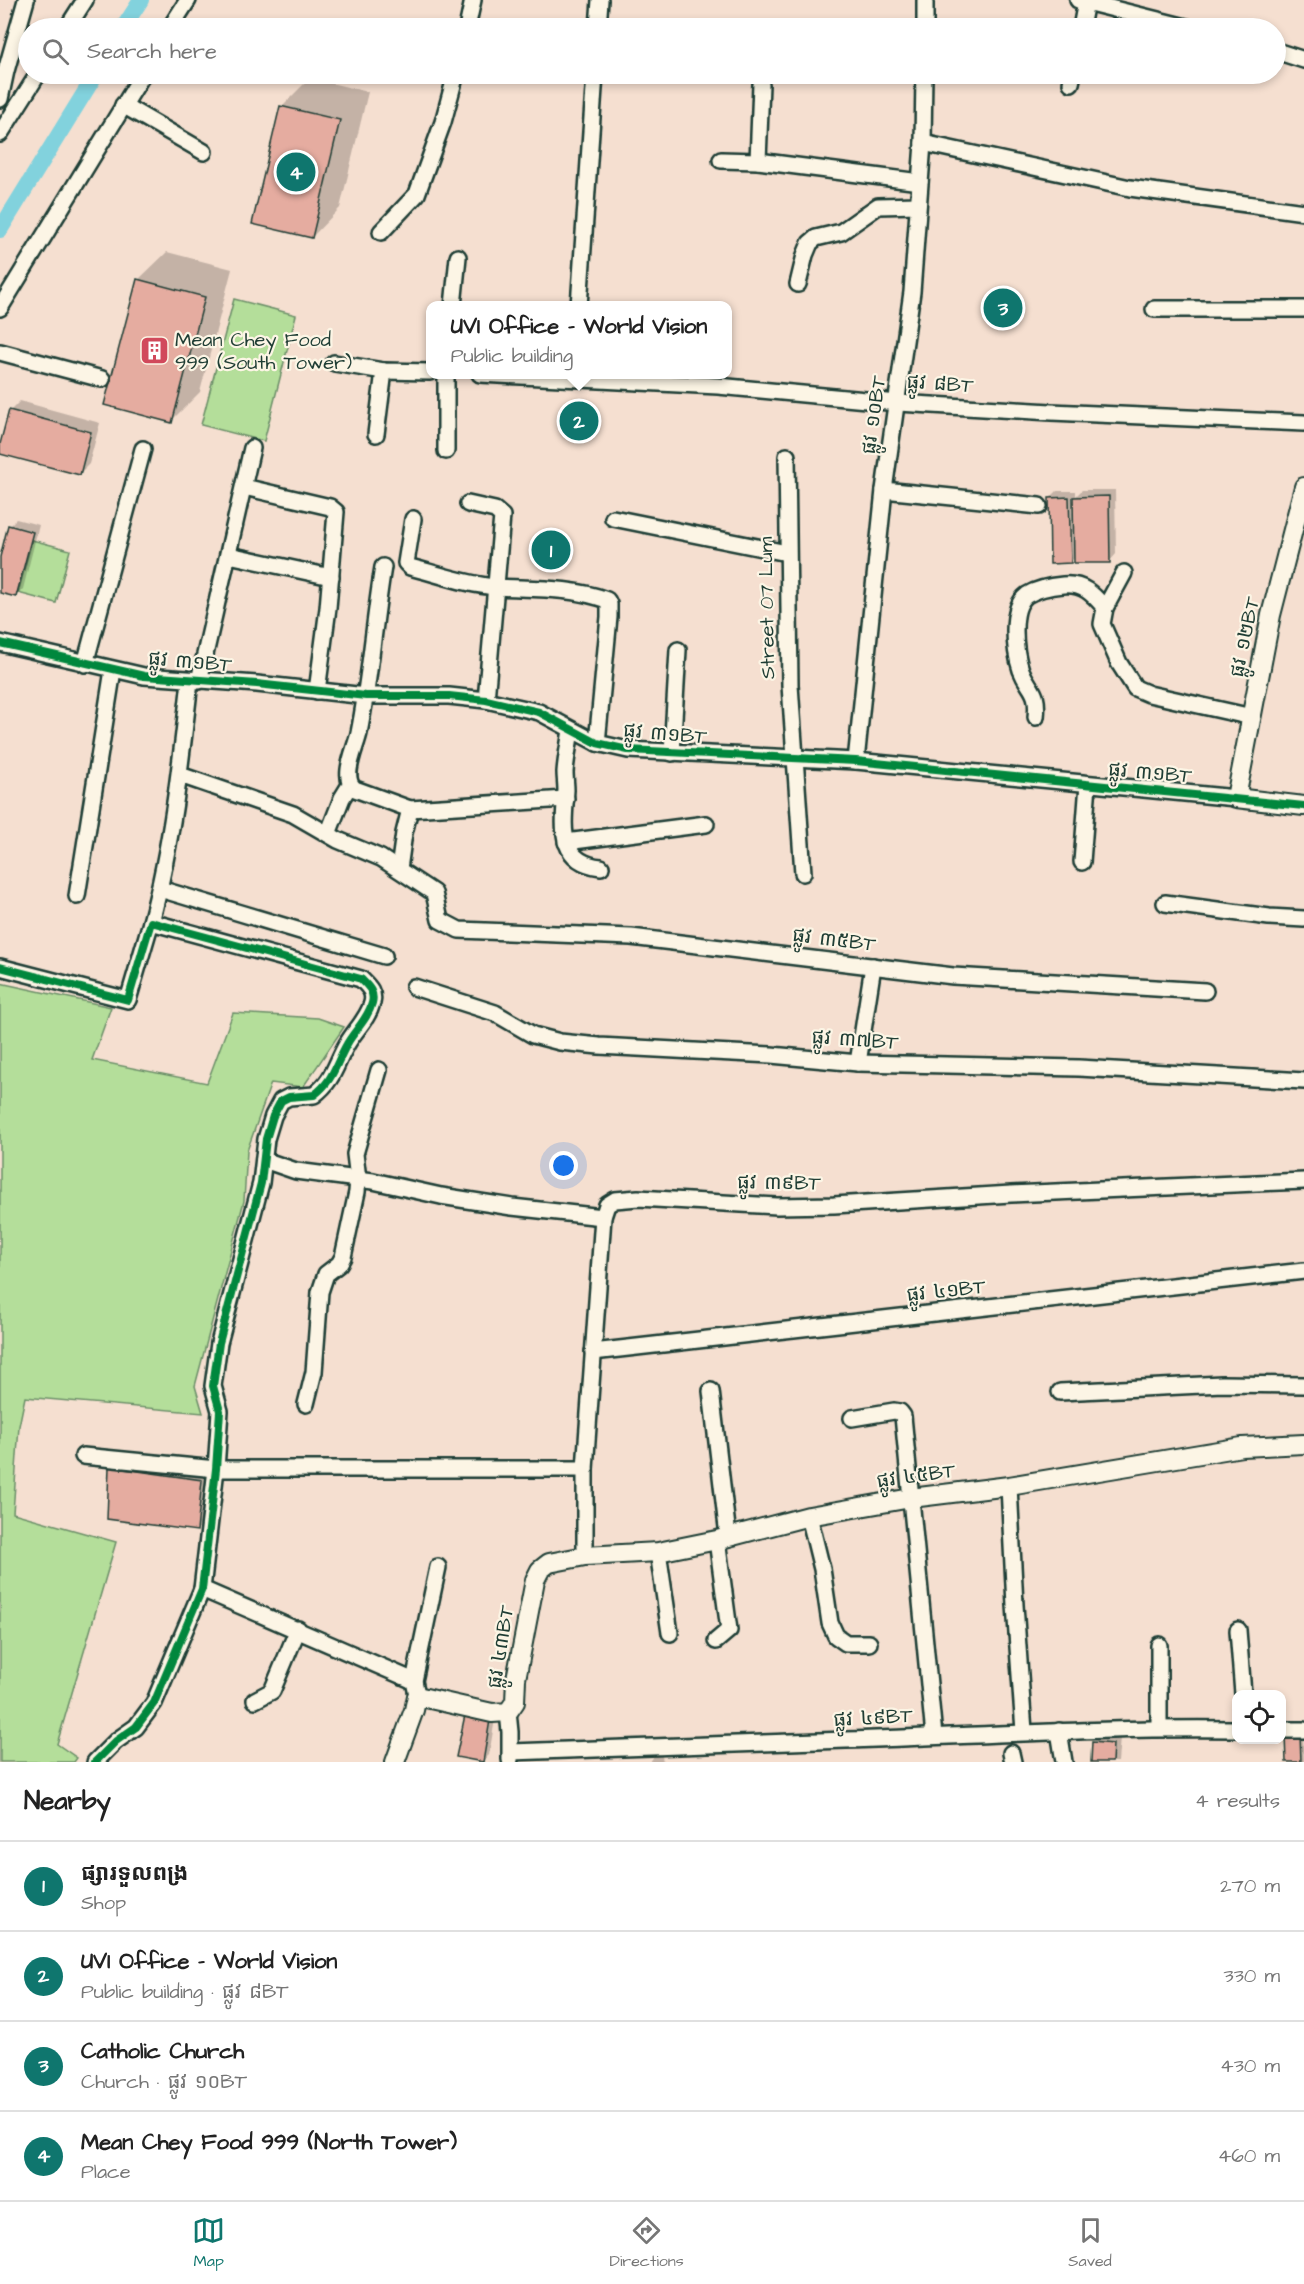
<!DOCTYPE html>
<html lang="en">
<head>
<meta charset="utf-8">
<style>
  :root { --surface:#fff; --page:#f6f6f6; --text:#222; --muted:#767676; --line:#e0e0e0; --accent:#0f766e }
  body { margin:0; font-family:"Architects Daughter","Noto Sans Khmer",sans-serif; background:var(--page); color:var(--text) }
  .controls { position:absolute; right:18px; bottom:18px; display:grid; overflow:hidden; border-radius:12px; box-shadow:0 3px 9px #0003 }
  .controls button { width:54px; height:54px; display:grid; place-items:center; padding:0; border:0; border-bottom:2px solid var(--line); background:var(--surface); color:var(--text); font:30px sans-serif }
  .you { position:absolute; left:564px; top:1166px; width:21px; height:21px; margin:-15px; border:4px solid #fff; border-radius:50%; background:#1a73e8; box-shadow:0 0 0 9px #1a73e833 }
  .badge { display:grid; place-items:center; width:39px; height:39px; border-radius:50%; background:var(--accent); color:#fff; font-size:20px; font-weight:700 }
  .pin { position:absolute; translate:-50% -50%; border:3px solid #fff; box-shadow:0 2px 6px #0006 }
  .popup { position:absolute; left:426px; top:301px; width:306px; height:78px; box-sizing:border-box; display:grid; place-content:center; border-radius:12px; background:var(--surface); filter:drop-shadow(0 2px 4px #0005); font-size:20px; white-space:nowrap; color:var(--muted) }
  .popup b { font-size:22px; color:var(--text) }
  .popup::after { content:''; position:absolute; left:50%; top:100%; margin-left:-12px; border:12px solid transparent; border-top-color:var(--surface) }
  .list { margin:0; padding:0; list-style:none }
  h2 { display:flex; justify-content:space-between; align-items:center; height:78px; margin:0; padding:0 24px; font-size:26px }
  h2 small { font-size:20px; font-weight:400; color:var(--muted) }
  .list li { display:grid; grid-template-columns:39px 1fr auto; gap:18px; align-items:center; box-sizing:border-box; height:90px; padding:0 24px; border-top:2px solid var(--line) }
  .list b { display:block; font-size:22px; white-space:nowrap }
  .list p { margin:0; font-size:20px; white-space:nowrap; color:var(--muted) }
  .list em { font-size:20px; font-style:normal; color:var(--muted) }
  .icon { flex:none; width:33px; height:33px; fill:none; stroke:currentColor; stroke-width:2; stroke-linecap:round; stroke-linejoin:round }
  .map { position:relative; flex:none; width:1304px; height:1762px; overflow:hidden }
  .search { position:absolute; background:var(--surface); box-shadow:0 3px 9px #0003; left:18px; right:18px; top:18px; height:66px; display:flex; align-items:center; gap:15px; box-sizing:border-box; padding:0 21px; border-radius:33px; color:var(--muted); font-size:22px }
  .sheet { height:438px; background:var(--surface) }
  nav { display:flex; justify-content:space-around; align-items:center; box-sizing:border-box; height:84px; border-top:2px solid var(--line); background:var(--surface); font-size:16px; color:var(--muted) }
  nav a { display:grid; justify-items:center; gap:3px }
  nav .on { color:var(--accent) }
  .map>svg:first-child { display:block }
  .green { fill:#b4de9a; stroke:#6a8e67; stroke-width:1.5 }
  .shadow { fill:#0003 }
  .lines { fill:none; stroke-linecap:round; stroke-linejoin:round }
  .canal { stroke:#82d2dd; stroke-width:16 }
  .building { fill:#e5aca0; stroke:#1f3d34; stroke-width:1.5 }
  .minor-casing { stroke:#1f3d34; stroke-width:20 }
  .tertiary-casing { stroke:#1f3d34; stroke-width:22 }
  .minor { stroke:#fcf5e5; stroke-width:15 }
  .tertiary { stroke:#fcf5e5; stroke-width:18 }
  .cycleway-casing { stroke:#fcf5e5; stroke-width:11 }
  .cycleway { stroke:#00873e; stroke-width:8 }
  .labels { text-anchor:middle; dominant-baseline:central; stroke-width:4.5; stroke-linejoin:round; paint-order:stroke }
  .poi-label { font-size:20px; fill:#1f3d34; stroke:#fcf5e5; text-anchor:start }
  .street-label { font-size:20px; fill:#1f3d34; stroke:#fcf5e5 }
</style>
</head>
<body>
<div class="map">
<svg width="1304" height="1762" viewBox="0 0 1304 1762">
  <rect width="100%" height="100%" fill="#f5dfd0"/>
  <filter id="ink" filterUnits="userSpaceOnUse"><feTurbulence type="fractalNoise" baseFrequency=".0167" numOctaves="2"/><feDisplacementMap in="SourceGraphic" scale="12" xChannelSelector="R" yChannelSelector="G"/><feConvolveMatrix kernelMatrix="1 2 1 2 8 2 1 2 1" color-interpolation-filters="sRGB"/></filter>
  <g filter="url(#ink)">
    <g class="green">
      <polygon points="234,299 296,315 264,441 201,425"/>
      <polygon points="32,540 70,550 56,603 18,593"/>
      <polygon points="0,983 111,1007 92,1060 207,1083 233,1013 318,1018 344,1027 303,1087 271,1083 247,1151 244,1201 195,1386 203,1413 25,1397 19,1426 13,1513 116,1542 57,1744 77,1758 74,1762 0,1762"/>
    </g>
    <g class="shadow">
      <polygon points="310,78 368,92 340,208 312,237 281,107"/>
      <polygon points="167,252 232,269 200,392 171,421 138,280"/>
      <polygon points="20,401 100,423 89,464 80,473 0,452 10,411"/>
      <polygon points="1082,490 1115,490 1116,554 1110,561 1076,556 1070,562 1050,498 1057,491 1076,491 1076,496"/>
      <polygon points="16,519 39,525 23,589 16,596 0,592 0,563 9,526"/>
      <polygon points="120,1458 210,1471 206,1520 197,1530 111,1468"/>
      <polygon points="496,1713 489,1755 482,1762 458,1756"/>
      <polygon points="1303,1731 1304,1762 1287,1762 1286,1736"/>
      <polygon points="1100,1736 1120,1738 1118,1762 1092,1762 1093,1743"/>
      <polygon points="654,1756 662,1756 663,1762 650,1762"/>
    </g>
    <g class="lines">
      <g class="canal">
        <polyline points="123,28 141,0"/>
        <polyline points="0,230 96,74"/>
      </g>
    </g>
    <g class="building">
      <polygon points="280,106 340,120 312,238 252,224"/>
      <polygon points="137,279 205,297 172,423 104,405"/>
      <polygon points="9,410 91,432 80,475 0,454 0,444"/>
      <polygon points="1109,496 1110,563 1074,563 1073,497"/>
      <polygon points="1069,497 1071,563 1050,564 1049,498"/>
      <polygon points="8,525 33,532 16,597 0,593 0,557"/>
      <polygon points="109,1467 202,1480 197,1531 107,1519"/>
      <polygon points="465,1715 490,1720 483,1762 456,1757"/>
      <polygon points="1300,1735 1301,1762 1286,1762 1285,1736"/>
      <polygon points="1092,1742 1113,1744 1112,1762 1091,1762"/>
    </g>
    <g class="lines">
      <defs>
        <g id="minor">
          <polyline points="1078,0 1190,28"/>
          <polyline points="67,28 85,0"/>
          <polyline points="170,28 188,0"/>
          <polyline points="467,28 473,0"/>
          <polyline points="598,28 600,0"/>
          <polyline points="925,28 925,0"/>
          <polyline points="1081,28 1086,1"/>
          <polyline points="1276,51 1304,60"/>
          <polyline points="1071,83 1073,74"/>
          <polyline points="0,99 6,71 26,0"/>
          <polyline points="123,105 204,152"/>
          <polyline points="0,134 38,74"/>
          <polyline points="923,143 1130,188 1304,212"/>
          <polyline points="721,160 758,161 920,182"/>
          <polyline points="758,161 761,84"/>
          <polyline points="381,232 417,194 443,122 456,74"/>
          <polyline points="798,284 805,255 810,243 816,238 841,232 878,206 918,205"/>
          <polyline points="453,306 458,257"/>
          <polyline points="579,306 595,74"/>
          <polyline points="0,308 143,74"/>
          <polyline points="1154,309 1304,309"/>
          <polyline points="0,352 102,379"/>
          <polyline points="334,363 384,371 430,372"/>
          <polyline points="480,374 718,386 898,403 1051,412 1304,423"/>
          <polyline points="376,434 384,371"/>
          <polyline points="446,451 446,374"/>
          <polyline points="787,456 790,685 803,873"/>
          <polyline points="244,487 330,507 336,512 328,608 317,691"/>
          <polyline points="884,490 1039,506"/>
          <polyline points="468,504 495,510 502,516 486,700"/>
          <polyline points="613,518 787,553"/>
          <path d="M413,519L406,563L410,567C438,574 468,585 496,587C533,589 572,587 607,600L609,604V617L597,743"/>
          <polyline points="229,555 331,577"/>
          <path d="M383,567C374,622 370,678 359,733C356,748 340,778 355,789L410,809L566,799"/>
          <polyline points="1124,573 1105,608 1102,624 1119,663 1135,688 1149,694 1252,717"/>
          <polyline points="0,643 144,676 257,684 366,696 449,696 486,700 539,712 597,743 628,750 856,761 1236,798"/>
          <polyline points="85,664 143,449"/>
          <polyline points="199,681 252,448"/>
          <path d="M1036,717C1039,689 1029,691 1021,670C1015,652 1009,608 1027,595C1037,589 1052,586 1063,585C1083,583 1093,594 1105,608"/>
          <path d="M571,730C569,744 566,758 565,772C565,778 566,784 566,790C564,824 556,862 601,867"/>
          <polyline points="672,753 678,650"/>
          <polyline points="856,761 884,490 912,292 923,143 924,74"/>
          <polyline points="180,775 293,814 338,840 381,858 434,893 440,920 459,930 631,937 953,976 1205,991"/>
          <polyline points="328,834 342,798 350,785"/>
          <polyline points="566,842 706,824"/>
          <polyline points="1082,862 1088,784"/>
          <polyline points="399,869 404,833 410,809"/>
          <polyline points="160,889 384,956"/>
          <polyline points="77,896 113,670"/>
          <polyline points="1165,903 1269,917 1304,919"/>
          <path d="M151,922C172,844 181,761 190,681"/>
          <path d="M0,967L128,1000L151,922L361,979C368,986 375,992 372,1003C368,1019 354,1031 347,1044C335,1065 334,1080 314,1095L289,1097L281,1101L273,1116L266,1139L261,1183L219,1343L213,1386L220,1411L216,1469L202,1589L154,1703L136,1727L116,1741L95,1762"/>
          <polyline points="414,987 495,1013 533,1035 560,1042 599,1046 771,1055 858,1063 1079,1068 1304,1081"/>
          <polyline points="858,1063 873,966"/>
          <polyline points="264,1160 296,1171 373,1181 441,1196 512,1207 603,1217"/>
          <polyline points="593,1352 1304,1271"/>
          <polyline points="711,1391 728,1536"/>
          <polyline points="1060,1392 1222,1384 1304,1385"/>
          <polyline points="306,1404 314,1372 320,1292 326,1274 339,1264 343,1257 357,1192 358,1179 355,1154 379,1070"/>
          <polyline points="852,1418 894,1411 900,1412 903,1416 934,1736"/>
          <polyline points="83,1456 216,1469 585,1469"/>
          <polyline points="1009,1486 1015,1605 1024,1731"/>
          <polyline points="809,1516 822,1569 830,1623 836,1636 846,1643 869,1643"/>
          <polyline points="658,1552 670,1633"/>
          <polyline points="585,1556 585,1469 603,1217 607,1205 615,1200 638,1198 777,1206 834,1205 1011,1194 1304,1181"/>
          <polyline points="202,1589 414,1681"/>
          <polyline points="1238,1630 1243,1694"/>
          <polyline points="716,1641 729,1630 717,1540"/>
          <polyline points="1159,1645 1159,1728"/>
          <polyline points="416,1690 414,1681 438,1567"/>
          <polyline points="255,1700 272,1691 298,1629"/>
          <polyline points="508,1712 510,1732 510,1760"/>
          <polyline points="1282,1730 1304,1730"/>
          <polyline points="1059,1731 1064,1762"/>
          <path d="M511,1752C623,1748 735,1745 846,1740C977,1736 1106,1727 1236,1729"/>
          <polyline points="1011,1753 1013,1762"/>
        </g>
        <g id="tertiary">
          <polyline points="1304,487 1271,615 1236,798 1304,806"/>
          <polyline points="395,1762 414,1710 417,1696 492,1713 508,1712 515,1702 516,1679 535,1580 540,1570 549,1563 585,1556 658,1552 717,1540 809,1516 911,1498 1009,1486 1242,1447 1304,1444"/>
        </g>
      </defs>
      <use href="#minor" class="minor-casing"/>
      <use href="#tertiary" class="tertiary-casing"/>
      <use href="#minor" class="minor"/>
      <use href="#tertiary" class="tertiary"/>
      <defs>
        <g id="cycleway">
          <polyline points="0,643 144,676 257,684 366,696 449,696 486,700 539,712 597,743 628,750 856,761 1304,806"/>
          <path d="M0,967L128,1000L151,922L361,979C368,986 375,992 372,1003C368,1019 354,1031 347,1044C335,1065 334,1080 314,1095L289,1097L281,1101L273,1116L266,1139L261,1183L219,1343L213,1386L220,1411L216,1469L202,1589L154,1703L136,1727L116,1741L95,1762"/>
        </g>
      </defs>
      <use href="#cycleway" class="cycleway-casing"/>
      <use href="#cycleway" class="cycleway"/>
    </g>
  </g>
  <defs>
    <symbol id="building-square" viewBox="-11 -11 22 22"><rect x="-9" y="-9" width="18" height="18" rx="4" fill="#d1495b" stroke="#fcf5e5"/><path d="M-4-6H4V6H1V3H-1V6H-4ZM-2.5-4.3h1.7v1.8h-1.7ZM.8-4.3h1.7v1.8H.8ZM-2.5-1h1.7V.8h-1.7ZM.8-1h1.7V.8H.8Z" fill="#fff"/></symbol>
  </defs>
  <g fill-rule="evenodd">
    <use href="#building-square" x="138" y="334" width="33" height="33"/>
  </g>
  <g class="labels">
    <g class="poi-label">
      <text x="175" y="340">Mean Chey Food<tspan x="175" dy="23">999 (South Tower)</tspan></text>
    </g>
    <g class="street-label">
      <text transform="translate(940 384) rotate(4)">ផ្លូវ ៨BT</text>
      <text transform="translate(874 415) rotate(-82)">ផ្លូវ ១០BT</text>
      <text transform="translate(767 608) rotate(-91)">Street 07 Lum</text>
      <text transform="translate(1245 637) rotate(-78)">ផ្លូវ ១២BT</text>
      <text transform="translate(190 662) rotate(5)">ផ្លូវ ៣១BT</text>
      <text transform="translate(665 734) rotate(5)">ផ្លូវ ៣១BT</text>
      <text transform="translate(1150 773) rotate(5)">ផ្លូវ ៣១BT</text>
      <text transform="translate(834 940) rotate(7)">ផ្លូវ ៣៥BT</text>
      <text transform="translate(855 1040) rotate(4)">ផ្លូវ ៣៧BT</text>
      <text transform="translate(779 1183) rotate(1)">ផ្លូវ ៣៩BT</text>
      <text transform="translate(946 1291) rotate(-6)">ផ្លូវ ៤១BT</text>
      <text transform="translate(916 1476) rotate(-8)">ផ្លូវ ៤៥BT</text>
      <text transform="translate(501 1647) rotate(-81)">ផ្លូវ ៤៣BT</text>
      <text transform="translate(873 1718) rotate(-3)">ផ្លូវ ៤៩BT</text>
    </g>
  </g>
</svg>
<div class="controls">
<button><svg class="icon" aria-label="locate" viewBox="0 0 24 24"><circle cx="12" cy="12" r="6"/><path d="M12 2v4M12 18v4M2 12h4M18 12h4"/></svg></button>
</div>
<div class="you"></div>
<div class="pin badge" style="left:551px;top:550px">1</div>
<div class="pin badge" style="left:579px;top:421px">2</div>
<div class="popup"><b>UVI Office - World Vision</b>Public building</div>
<div class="pin badge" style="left:1003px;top:308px">3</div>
<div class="pin badge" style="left:296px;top:172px">4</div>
<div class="search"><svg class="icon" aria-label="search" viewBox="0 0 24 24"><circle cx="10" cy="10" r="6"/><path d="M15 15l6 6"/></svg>Search here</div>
</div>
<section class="sheet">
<h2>Nearby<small>4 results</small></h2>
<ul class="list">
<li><span class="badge">1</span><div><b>ផ្សារទួលពង្រ</b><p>Shop</p></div><em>270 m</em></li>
<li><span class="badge">2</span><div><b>UVI Office - World Vision</b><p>Public building · ផ្លូវ ៨BT</p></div><em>330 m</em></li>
<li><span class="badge">3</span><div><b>Catholic Church</b><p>Church · ផ្លូវ ១០BT</p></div><em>430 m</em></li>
<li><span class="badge">4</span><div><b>Mean Chey Food 999 (North Tower)</b><p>Place</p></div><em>460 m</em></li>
</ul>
</section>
<nav>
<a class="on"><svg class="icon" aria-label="map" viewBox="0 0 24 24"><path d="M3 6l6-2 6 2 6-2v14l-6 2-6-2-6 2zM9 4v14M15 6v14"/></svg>Map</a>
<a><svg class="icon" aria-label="directions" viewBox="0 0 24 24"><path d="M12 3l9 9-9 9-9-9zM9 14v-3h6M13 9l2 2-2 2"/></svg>Directions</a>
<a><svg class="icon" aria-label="saved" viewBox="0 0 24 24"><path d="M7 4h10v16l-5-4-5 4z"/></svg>Saved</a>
</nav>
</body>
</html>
